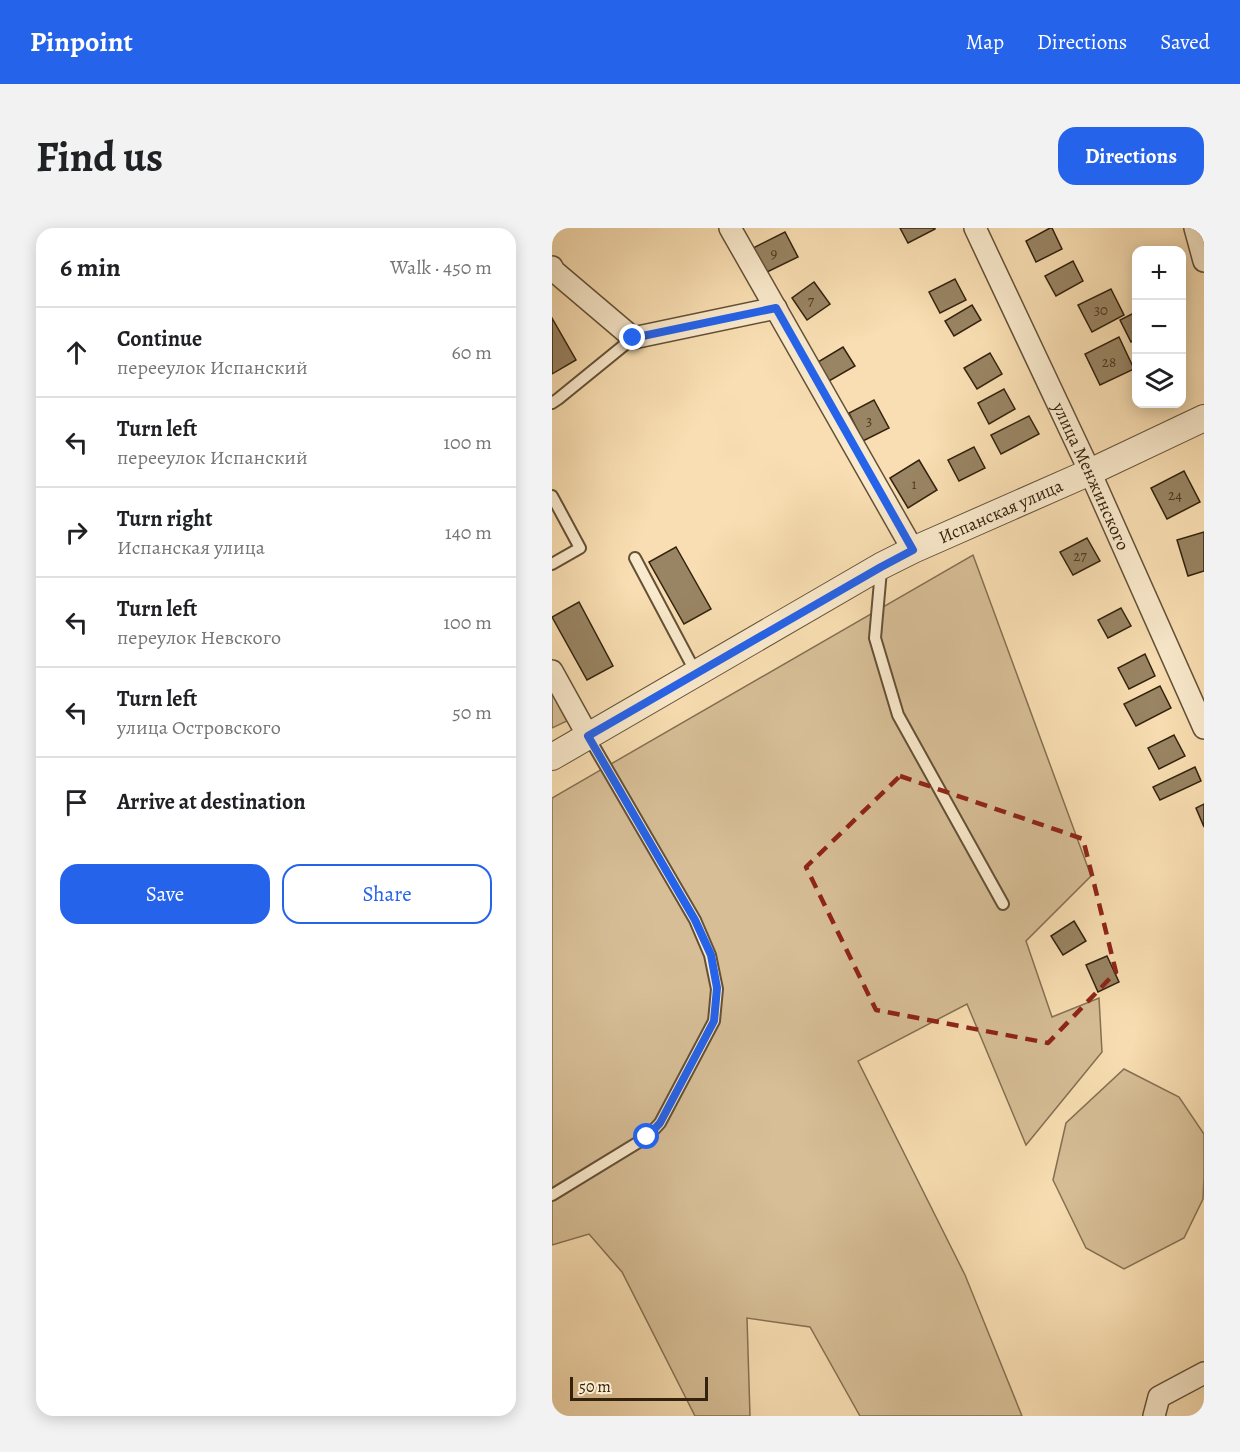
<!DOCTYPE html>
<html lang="en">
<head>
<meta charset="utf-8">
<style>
  :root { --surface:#fff; --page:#f2f2f2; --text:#202124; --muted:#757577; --line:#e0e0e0; --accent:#2563eb }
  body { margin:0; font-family:Alegreya,serif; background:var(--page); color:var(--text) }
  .controls { position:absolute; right:18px; top:18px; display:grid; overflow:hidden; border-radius:12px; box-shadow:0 3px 15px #0003 }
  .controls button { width:54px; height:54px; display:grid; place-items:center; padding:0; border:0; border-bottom:2px solid var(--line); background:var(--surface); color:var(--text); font:30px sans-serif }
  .scale { position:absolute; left:18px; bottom:15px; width:138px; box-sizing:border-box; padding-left:6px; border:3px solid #33220e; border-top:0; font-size:16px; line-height:21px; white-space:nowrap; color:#33220e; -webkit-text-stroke:4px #faeacd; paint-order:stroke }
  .stop { position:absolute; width:18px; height:18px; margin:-14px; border:4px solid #2563eb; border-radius:50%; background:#fff }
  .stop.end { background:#2563eb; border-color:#fff; box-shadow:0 2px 6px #0008 }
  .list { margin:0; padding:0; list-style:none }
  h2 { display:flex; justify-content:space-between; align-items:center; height:78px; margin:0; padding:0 24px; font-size:26px }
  h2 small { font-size:20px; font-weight:400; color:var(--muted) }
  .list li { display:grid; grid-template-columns:39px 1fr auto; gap:18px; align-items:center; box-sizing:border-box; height:90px; padding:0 24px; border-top:2px solid var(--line) }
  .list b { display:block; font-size:22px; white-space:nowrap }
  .list p { margin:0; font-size:20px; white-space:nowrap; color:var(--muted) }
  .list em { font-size:20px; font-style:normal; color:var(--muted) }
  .actions { display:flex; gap:12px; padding:18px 24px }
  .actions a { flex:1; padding:14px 0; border:2px solid var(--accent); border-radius:18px; text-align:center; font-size:21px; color:var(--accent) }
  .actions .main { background:var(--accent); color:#fff }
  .icon { flex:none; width:33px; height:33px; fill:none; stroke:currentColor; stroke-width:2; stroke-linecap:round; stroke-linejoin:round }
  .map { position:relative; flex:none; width:652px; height:1188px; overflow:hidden; border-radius:18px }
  header { display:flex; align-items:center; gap:36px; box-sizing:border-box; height:84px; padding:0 30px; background:var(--accent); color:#fff }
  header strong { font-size:28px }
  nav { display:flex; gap:33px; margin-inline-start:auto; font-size:21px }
  .intro { display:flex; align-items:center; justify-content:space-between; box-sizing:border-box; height:144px; padding:0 36px }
  h1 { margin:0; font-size:42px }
  .button { padding:15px 27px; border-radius:18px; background:var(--accent); color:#fff; font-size:21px; font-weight:700 }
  main { display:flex; gap:36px; padding:0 36px }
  aside { flex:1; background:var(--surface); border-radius:18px; box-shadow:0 3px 15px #0003 }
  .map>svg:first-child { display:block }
  .green { fill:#d7be96; stroke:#857052; stroke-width:1.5 }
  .building { fill:#998463; stroke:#33220e; stroke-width:1.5 }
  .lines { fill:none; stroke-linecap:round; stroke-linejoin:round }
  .service-casing { stroke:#645137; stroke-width:14 }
  .minor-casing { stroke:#645137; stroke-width:24 }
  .tertiary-casing { stroke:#645137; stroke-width:28 }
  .service { stroke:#faeacd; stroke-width:10 }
  .minor { stroke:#faeacd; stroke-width:21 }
  .tertiary { stroke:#faeacd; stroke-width:26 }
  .route { stroke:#2563eb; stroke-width:8 }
  .marked { fill:none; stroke:#8f2418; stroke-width:4.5; stroke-dasharray:12 8; stroke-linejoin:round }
  .labels { text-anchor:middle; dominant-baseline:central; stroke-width:4.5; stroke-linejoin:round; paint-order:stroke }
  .number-label { font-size:15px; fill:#4c3a23 }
  .street-label { font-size:18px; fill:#33220e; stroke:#faeacd }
</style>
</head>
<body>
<header>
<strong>Pinpoint</strong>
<nav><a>Map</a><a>Directions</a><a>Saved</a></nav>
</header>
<div class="intro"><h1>Find us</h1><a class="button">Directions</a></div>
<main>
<aside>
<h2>6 min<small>Walk · 450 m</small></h2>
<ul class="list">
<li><svg class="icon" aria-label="ahead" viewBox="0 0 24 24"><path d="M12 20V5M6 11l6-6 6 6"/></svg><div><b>Continue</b><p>перееулок Испанский</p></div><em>60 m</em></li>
<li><svg class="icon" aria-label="left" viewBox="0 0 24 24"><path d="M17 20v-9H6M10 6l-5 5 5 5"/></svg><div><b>Turn left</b><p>перееулок Испанский</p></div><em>100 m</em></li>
<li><svg class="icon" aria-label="right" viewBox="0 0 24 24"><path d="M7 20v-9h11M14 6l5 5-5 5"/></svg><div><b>Turn right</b><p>Испанская улица</p></div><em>140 m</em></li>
<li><svg class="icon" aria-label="left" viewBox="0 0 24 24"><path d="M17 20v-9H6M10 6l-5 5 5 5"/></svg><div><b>Turn left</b><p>переулок Невского</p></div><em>100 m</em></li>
<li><svg class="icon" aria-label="left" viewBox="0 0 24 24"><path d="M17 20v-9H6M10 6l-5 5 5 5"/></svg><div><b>Turn left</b><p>улица Островского</p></div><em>50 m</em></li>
<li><svg class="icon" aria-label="arrive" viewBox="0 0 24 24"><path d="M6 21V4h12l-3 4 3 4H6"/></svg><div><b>Arrive at destination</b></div></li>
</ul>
<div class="actions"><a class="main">Save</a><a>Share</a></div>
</aside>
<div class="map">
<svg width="652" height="1188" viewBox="0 0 652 1188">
  <rect width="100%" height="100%" fill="#f8deb2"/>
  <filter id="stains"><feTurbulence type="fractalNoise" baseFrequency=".00333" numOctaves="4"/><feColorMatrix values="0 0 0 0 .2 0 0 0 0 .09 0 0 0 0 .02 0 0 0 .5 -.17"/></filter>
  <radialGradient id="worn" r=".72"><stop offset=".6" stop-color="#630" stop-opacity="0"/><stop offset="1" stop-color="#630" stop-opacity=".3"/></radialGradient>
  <g class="green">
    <polygon points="421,327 539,648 474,713 500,789 547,770 550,824 474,917 415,776 306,833 413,1047 470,1188 308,1188 258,1099 195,1090 198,1188 143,1188 70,1044 37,1006 0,1017 0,570"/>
    <polygon points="0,465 15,493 0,500"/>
    <polygon points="572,841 627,869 652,906 652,949 651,971 632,1010 572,1041 534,1020 501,952 514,895"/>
  </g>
  <g class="building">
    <polygon points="348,0 383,0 383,1 356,15"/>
    <polygon points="498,0 500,0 510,21 484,34 474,13"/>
    <polygon points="233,4 246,29 211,46 199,21"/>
    <polygon points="521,33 531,53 504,68 493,48"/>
    <polygon points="403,51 414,72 388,85 377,64"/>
    <polygon points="262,54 278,76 255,92 240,70"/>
    <polygon points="559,61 572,87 540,104 526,77"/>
    <polygon points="420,77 429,92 402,108 393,93"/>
    <polygon points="584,84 584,111 579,114 568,92"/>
    <polygon points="0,90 24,132 0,146"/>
    <polygon points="567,109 582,141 548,157 533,126"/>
    <polygon points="291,119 303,138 277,153 266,134"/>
    <polygon points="438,125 450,146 425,161 412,140"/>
    <polygon points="452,161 463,181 437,196 426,175"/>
    <polygon points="322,172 337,200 311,213 297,185"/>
    <polygon points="477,188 487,206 449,226 439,207"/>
    <polygon points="422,219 433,240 407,253 396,232"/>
    <polygon points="367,232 385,262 356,280 338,250"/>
    <polygon points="632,243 648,274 615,291 599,260"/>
    <polygon points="652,304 652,343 636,348 625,312"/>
    <polygon points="535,310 548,333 521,347 508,324"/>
    <polygon points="124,319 159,381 132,396 97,334"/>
    <polygon points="27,374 61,438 35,452 0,389"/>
    <polygon points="569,380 579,398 556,410 546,392"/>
    <polygon points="593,426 603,448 577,461 566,440"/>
    <polygon points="608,458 619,480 584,498 572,476"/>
    <polygon points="622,507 633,528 607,541 596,520"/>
    <polygon points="643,539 649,553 608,572 601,559"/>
    <polygon points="652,576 652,599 644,580"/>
    <polygon points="522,693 534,713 511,727 499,708"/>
    <polygon points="555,728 567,754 546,764 534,737"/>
  </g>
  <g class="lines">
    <defs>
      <g id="service">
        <polyline points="0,175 6,171 81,110"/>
        <polyline points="0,268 28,320 0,336"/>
        <polyline points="83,330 144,445"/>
        <polyline points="329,342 323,410 346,487 451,676"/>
        <polyline points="0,967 95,909 108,895 162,793 165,761 158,727 143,692 36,508"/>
      </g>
      <g id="minor">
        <polyline points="178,0 361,322"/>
        <path id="s1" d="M423,0L538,244L652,500"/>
        <polyline points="643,0 652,33"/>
        <polyline points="0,39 2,43 81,110 224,80"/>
        <polyline points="0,443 36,508"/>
        <polyline points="602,1188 607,1169 652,1145"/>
      </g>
      <g id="tertiary">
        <path id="s2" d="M0,529L329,338L361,322L538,244L652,190"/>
      </g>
    </defs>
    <use href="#service" class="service-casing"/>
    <use href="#minor" class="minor-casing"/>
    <use href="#tertiary" class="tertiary-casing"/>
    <use href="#service" class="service"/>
    <use href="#minor" class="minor"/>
    <use href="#tertiary" class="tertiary"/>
  </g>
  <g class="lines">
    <polyline class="route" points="81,110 224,80 361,322 329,339 36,508 143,692 159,727 165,760 162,793 108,895 95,909"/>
  </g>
  <path class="marked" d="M348,548L531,611L564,744L496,815L324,782L254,639Z"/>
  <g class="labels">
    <g class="number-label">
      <text x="222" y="25">9</text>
      <text x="259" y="73">7</text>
      <text x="549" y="82">30</text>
      <text x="557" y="134">28</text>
      <text x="317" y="193">3</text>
      <text x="362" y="256">1</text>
      <text x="623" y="267">24</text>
      <text x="528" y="328">27</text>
    </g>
    <g class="street-label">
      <text stroke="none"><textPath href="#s1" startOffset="274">улица Менжинского</textPath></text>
      <text stroke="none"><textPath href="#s2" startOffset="512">Испанская улица</textPath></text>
    </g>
  </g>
  <rect width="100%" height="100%" filter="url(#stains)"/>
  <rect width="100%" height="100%" fill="url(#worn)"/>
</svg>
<div class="controls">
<button>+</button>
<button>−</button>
<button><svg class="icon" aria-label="layers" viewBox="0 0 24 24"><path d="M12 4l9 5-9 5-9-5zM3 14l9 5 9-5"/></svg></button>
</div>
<div class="scale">50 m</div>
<div class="stop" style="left:95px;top:909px"></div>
<div class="stop end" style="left:81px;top:110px"></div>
</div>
</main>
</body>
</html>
